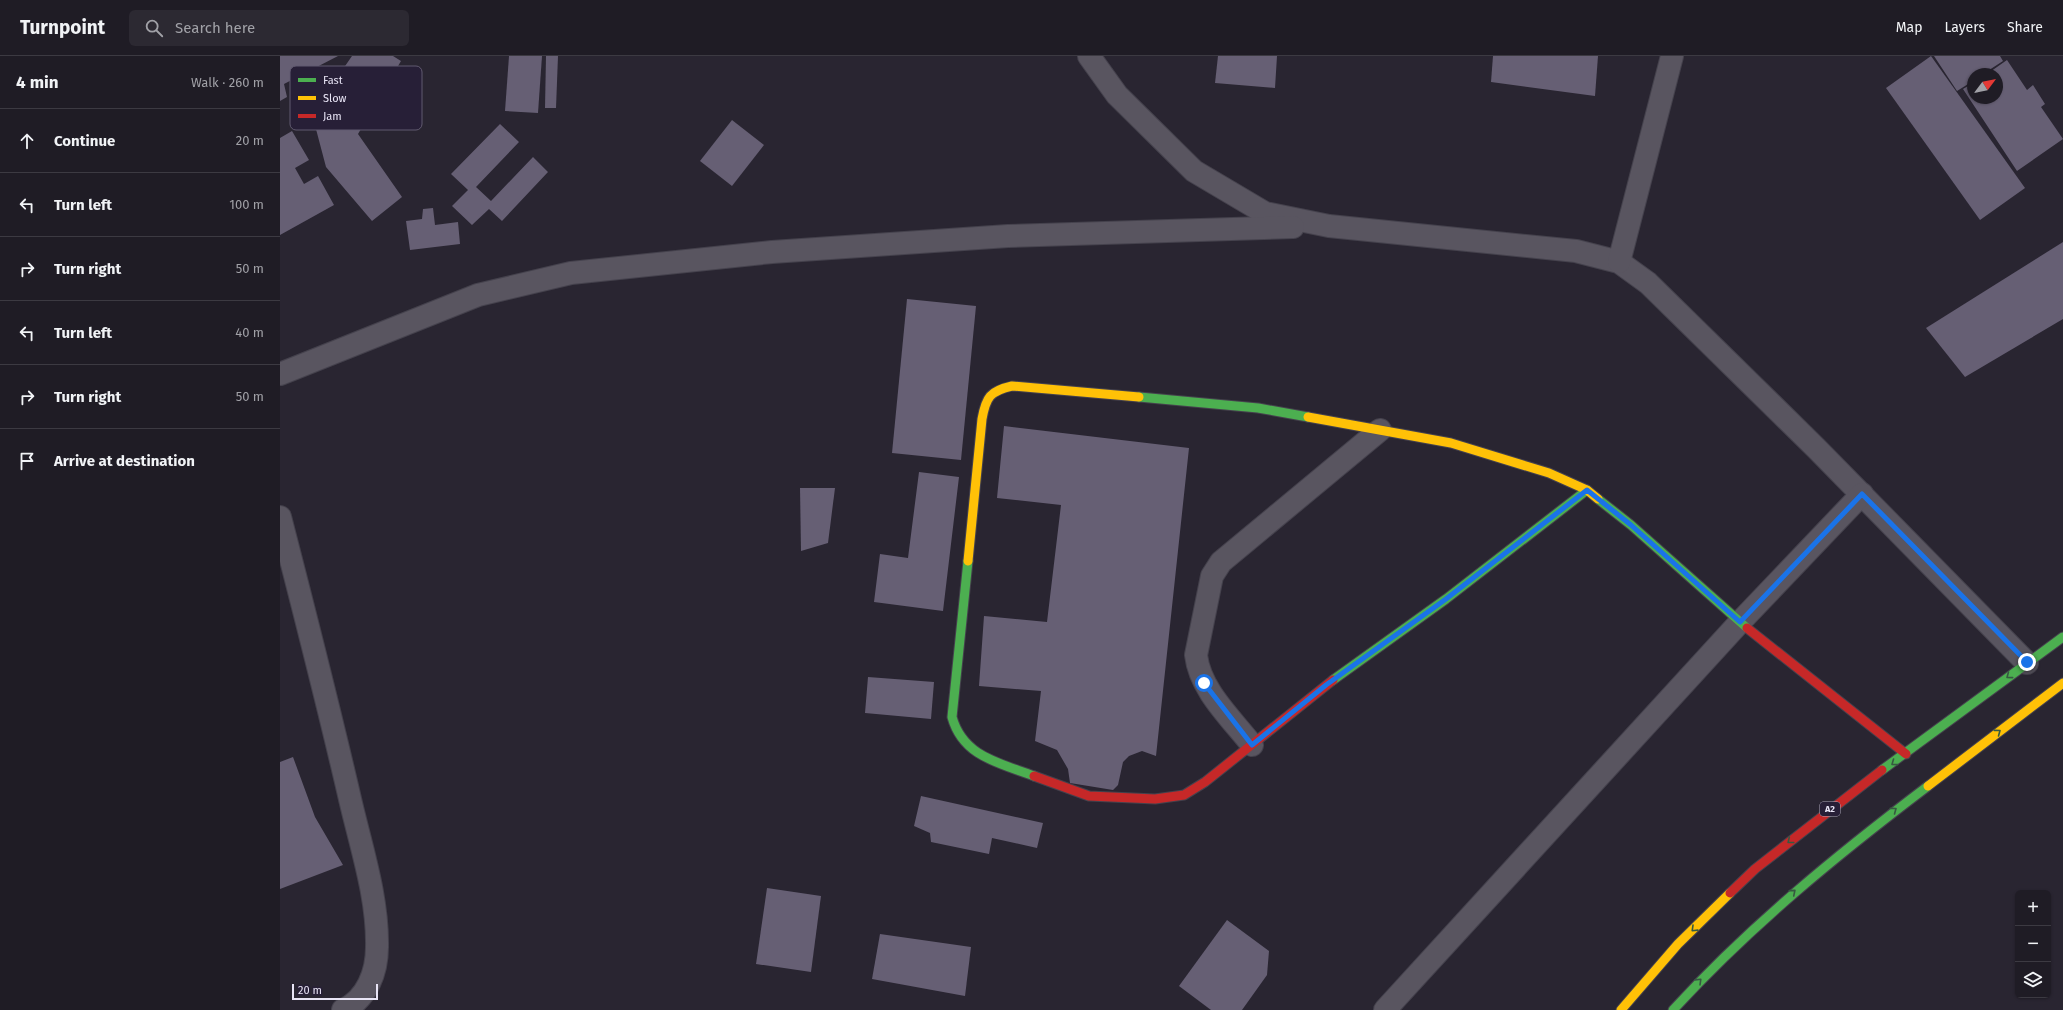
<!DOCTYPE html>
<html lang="en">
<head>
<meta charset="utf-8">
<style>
  :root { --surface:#1f1c25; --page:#2c2932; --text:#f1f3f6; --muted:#a1a1a7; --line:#3c3a42 }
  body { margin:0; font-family:"Fira Sans",sans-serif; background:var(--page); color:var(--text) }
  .controls { position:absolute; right:12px; bottom:12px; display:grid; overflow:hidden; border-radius:6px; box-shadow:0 1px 3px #0004 }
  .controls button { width:36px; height:36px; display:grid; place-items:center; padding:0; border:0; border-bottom:1px solid var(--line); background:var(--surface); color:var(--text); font:20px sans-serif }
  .compass { position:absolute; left:1687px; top:12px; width:36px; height:36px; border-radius:50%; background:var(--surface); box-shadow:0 1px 3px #0004; rotate:58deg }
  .scale { position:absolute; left:12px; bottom:10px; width:86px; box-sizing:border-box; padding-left:4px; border:2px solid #e8e4f5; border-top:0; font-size:11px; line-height:14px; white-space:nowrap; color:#e8e4f5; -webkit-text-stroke:3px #271f37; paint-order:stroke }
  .stop { position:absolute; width:12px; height:12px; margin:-9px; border:3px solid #1a73e8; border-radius:50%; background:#fff }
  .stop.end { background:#1a73e8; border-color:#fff; box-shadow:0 1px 4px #0008 }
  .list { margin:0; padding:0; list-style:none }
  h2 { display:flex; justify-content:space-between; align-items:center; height:52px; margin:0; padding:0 16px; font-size:17px }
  h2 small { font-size:13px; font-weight:400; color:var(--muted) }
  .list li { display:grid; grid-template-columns:26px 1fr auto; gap:12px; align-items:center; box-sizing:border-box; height:64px; padding:0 16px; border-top:1px solid var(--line) }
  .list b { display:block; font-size:15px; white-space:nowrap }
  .list em { font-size:13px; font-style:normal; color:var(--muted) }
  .icon { flex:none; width:22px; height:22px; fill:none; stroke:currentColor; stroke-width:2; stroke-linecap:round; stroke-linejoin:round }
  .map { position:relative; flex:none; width:1783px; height:954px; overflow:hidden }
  header { display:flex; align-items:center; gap:24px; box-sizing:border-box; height:56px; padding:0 20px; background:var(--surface); border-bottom:1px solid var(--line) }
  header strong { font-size:19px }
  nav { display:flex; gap:22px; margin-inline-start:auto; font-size:14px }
  .search { width:280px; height:36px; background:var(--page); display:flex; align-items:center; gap:10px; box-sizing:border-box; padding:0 14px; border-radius:6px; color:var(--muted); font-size:15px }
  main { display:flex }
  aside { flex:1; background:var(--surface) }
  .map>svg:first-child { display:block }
  .building { fill:#665f74 }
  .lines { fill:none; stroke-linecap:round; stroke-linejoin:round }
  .street-casing { stroke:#45424d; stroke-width:24 }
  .fast-casing { stroke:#45424d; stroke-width:11 }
  .slow-casing { stroke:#45424d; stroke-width:11 }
  .jam-casing { stroke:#45424d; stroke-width:11 }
  .street { stroke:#595560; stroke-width:22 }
  .fast { stroke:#4caf50; stroke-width:9 }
  .slow { stroke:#ffc107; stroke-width:9 }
  .jam { stroke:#c62828; stroke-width:9 }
  .oneway { stroke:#365941 }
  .route { stroke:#1a73e8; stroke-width:5 }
  .labels { text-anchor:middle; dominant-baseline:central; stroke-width:4; stroke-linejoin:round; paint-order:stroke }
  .shield { fill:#271f37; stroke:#aea9bc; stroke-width:1 }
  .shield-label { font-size:9px; font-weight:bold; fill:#e8e4f5 }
  .key { fill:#271f37; stroke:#615a70; stroke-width:1 }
  .key-label { font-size:11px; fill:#e8e4f5 }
</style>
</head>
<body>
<header>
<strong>Turnpoint</strong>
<div class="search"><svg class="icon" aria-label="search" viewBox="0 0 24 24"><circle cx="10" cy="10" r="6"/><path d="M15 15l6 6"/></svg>Search here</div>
<nav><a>Map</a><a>Layers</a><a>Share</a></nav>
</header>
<main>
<aside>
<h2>4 min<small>Walk · 260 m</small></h2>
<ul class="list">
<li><svg class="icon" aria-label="ahead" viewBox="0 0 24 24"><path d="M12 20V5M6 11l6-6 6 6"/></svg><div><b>Continue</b></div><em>20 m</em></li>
<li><svg class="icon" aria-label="left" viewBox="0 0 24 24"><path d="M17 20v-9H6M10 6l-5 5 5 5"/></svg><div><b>Turn left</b></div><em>100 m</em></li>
<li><svg class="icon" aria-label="right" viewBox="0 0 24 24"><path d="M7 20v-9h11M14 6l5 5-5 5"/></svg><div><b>Turn right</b></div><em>50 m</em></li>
<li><svg class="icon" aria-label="left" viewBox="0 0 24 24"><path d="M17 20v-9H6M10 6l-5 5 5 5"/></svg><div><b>Turn left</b></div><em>40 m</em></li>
<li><svg class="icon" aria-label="right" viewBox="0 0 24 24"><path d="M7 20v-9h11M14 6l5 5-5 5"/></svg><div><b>Turn right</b></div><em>50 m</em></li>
<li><svg class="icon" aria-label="arrive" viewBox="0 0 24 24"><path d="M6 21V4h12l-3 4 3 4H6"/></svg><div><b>Arrive at destination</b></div></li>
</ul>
</aside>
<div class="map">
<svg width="1783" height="954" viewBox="0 0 1783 954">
  <rect width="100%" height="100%" fill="#292531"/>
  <g class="building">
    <polygon points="0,0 58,0 4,28 7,41 0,45"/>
    <polygon points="72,0 113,0 121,5 78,78 122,141 92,165 46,111 32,58"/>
    <polygon points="229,0 262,0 258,57 225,55"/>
    <polygon points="266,0 278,0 276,52 265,52"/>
    <polygon points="938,0 997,0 995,32 935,27"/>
    <polygon points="1213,0 1318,0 1315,40 1211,26"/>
    <polygon points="1651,0 1745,132 1700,164 1606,32"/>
    <polygon points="1654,0 1720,0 1723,5 1703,18 1693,18 1693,25 1677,35"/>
    <polygon points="1727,4 1747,34 1753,29 1765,48 1761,51 1783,83 1737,115 1683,33 1693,27 1693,42 1717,42 1717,18 1707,18"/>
    <polygon points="452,64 484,89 452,130 420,105"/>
    <polygon points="220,68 239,86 196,131 211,145 253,101 268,116 222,165 209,153 192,169 172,150 188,134 171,118"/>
    <polygon points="12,75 29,104 15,112 24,128 38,120 54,149 0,179 0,82"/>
    <polygon points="153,152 155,169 178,166 180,188 130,194 126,165 142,163 143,153"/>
    <polygon points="1783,186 1783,263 1685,321 1646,272"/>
    <polygon points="627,243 696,250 681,404 612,397"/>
    <polygon points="724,370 909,392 876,700 862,695 849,700 843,706 838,729 833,734 790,727 788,713 777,694 755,685 761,635 699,630 704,560 767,566 781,449 717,442"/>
    <polygon points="639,416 679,421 663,555 594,546 600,498 628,502"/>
    <polygon points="520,432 555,432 548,487 521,495"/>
    <polygon points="588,621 654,626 651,663 585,657"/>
    <polygon points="13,701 35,761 63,809 0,833 0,706"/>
    <polygon points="641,740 763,767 757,792 712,782 709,798 651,786 650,777 634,770"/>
    <polygon points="487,832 541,840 531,916 476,908"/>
    <polygon points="947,864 989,895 987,919 962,954 931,954 899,930"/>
    <polygon points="600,878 691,891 685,940 592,923"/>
  </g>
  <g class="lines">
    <defs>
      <g id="street">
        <polyline points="809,0 837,39 914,115 985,157 1049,170 1296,195 1339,206 1368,227 1536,392 1747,607"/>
        <polyline points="1339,206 1392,0"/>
        <polyline points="0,318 198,239 291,217 492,196 728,180 1013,171"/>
        <path d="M0,461C24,554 48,648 70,743C81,791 98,841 97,891C97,916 87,943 63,954"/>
        <path d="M972,689C951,662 920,634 916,599L932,520L941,506L1100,374"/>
        <polyline points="1105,954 1460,566 1582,438"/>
      </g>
      <g id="fast">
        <polyline points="859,341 978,352 1028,361"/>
        <polyline points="1318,443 1351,469 1467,572"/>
        <path d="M688,505L672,661C683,701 720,707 754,720"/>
        <polyline points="1053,624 1166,543 1307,434"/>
        <polyline points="1602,714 1783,581"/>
        <path d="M1393,954C1470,870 1557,799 1648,730"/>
      </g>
      <g id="slow">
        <polyline points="1028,361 1171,387 1269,417 1307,434 1318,443"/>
        <path d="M688,505L702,363C706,341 710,335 732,330L859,341"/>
        <polyline points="1648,730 1783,627"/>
        <polyline points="1341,954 1398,888 1450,837"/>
      </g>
      <g id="jam">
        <polyline points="1467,572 1626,698"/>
        <polyline points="754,720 809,740 875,743 904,739 925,726 1053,624"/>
        <polyline points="1450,837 1475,813 1602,714"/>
      </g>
    </defs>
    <use href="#street" class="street-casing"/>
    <use href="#fast" class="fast-casing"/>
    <use href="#slow" class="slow-casing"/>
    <use href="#jam" class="jam-casing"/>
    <use href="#street" class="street"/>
    <use href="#fast" class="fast"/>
    <use href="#slow" class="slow"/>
    <use href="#jam" class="jam"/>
  </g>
  <defs><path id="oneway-chevron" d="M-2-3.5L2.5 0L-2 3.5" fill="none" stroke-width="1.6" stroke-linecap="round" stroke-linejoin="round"/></defs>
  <g class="oneway">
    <use href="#oneway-chevron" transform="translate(1729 620) rotate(143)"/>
    <use href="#oneway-chevron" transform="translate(1718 676) rotate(-37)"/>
    <use href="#oneway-chevron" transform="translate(1614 707) rotate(144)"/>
    <use href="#oneway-chevron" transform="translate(1614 754) rotate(-37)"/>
    <use href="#oneway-chevron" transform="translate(1510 785) rotate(141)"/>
    <use href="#oneway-chevron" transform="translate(1513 836) rotate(-40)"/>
    <use href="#oneway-chevron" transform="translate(1414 873) rotate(136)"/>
    <use href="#oneway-chevron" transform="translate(1419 925) rotate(-44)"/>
  </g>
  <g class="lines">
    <polyline class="route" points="924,627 972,689 1046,629 1166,543 1307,434 1351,469 1460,566 1582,438 1747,606"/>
  </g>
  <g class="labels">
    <rect class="shield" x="1540" y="746" width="20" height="14" rx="3"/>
    <g class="shield-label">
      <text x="1550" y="753">A2</text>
    </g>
  </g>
  <rect x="10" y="10" width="132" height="64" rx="6" class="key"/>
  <rect x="18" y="22" width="18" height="4" fill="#4caf50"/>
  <rect x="18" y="40" width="18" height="4" fill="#ffc107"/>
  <rect x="18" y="58" width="18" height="4" fill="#c62828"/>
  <g class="key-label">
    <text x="43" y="28">Fast</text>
    <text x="43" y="46">Slow</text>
    <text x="43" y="64">Jam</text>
  </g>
</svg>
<div class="controls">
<button>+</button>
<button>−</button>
<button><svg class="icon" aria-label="layers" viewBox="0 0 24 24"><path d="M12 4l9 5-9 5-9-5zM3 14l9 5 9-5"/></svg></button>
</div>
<svg class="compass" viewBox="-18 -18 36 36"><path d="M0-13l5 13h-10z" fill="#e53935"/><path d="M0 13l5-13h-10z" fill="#a1a1a7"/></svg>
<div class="scale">20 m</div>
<div class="stop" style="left:924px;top:627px"></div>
<div class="stop end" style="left:1747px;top:606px"></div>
</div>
</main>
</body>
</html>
